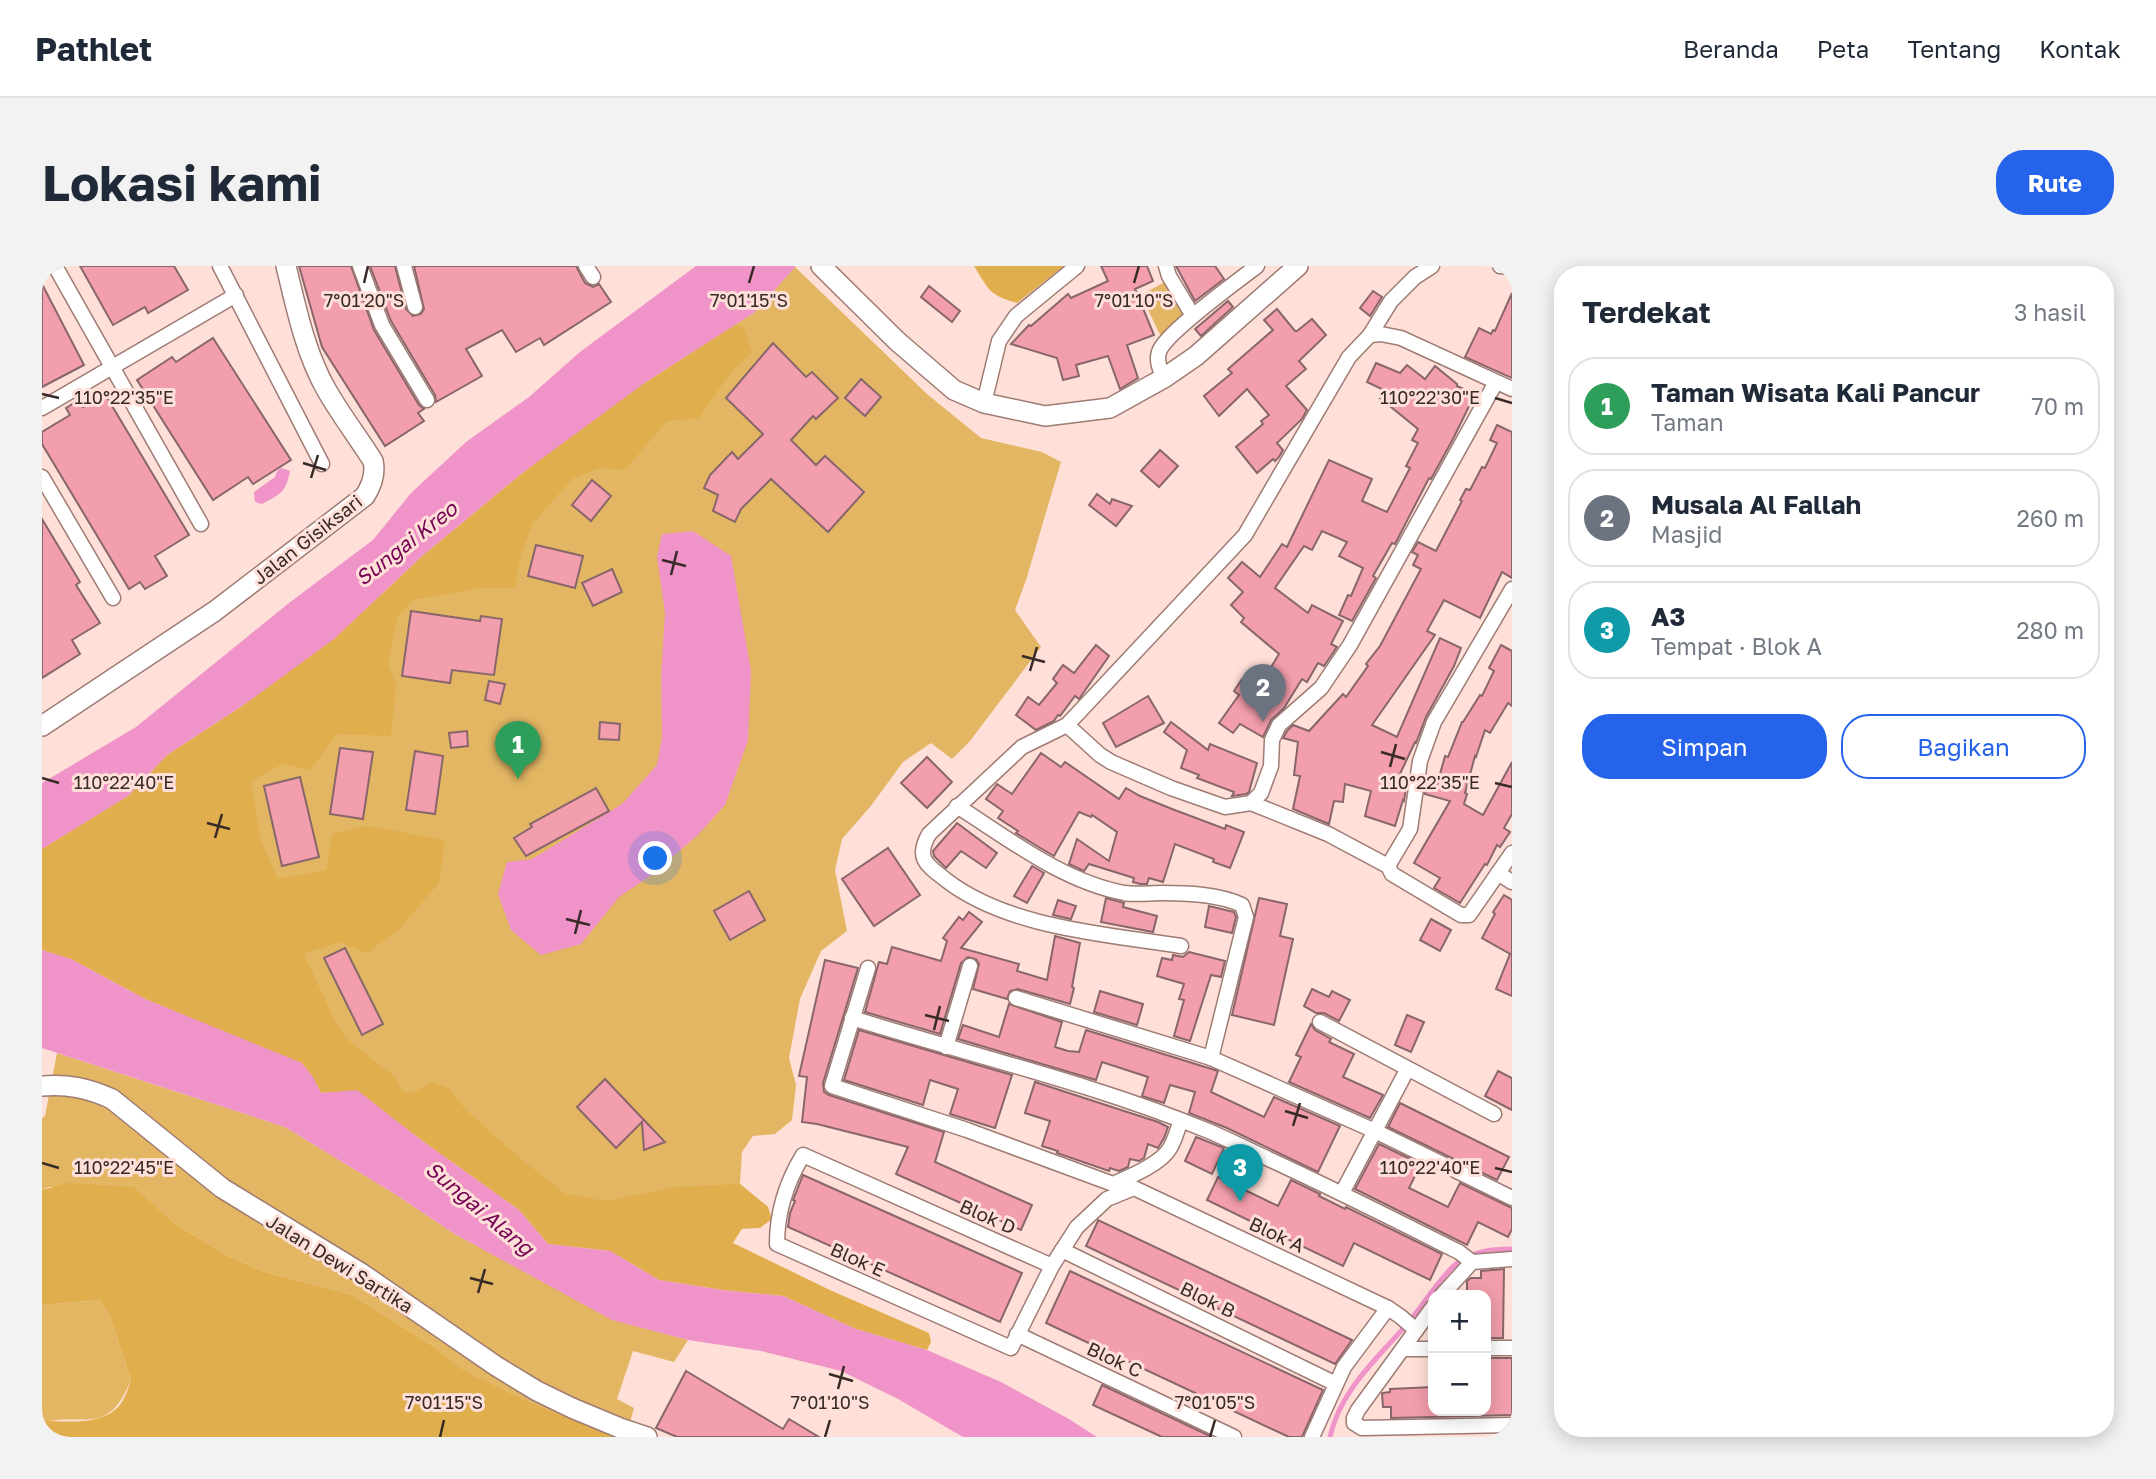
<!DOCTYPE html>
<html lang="id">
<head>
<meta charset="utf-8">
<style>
  :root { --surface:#fff; --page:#f2f2f3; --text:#1f2937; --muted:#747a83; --line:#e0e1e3; --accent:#2563eb }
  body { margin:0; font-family:"Golos Text",sans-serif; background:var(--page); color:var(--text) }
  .controls { position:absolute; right:21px; bottom:21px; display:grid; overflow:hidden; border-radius:14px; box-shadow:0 4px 18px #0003 }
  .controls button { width:63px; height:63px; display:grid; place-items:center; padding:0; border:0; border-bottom:2px solid var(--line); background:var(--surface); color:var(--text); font:35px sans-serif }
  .you { position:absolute; left:614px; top:593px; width:24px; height:24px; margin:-18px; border:5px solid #fff; border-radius:50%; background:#1a73e8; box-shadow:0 0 0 10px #1a73e833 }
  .badge { display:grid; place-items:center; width:46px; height:46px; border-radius:50%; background:var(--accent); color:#fff; font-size:23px; font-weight:700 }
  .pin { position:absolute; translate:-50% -58px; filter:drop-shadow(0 2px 4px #0008) }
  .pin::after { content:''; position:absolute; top:37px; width:24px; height:21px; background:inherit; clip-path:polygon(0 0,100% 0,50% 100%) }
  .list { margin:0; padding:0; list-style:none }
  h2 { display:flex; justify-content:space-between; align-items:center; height:91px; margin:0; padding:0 28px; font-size:30px }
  h2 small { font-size:23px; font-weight:400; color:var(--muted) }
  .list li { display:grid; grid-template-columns:46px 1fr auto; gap:21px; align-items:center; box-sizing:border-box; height:98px; margin:0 14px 14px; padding:0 14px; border:2px solid var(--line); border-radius:28px }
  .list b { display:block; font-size:26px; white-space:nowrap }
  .list p { margin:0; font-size:23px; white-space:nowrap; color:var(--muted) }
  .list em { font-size:23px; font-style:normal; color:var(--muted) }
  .actions { display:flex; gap:14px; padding:21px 28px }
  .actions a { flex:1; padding:16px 0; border:2px solid var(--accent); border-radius:28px; text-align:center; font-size:24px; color:var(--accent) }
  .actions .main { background:var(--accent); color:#fff }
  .map { position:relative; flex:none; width:1470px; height:1171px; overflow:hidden; border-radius:28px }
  header { display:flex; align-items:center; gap:42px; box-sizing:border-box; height:98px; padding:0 35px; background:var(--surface); border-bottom:2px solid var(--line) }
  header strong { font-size:33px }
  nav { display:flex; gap:38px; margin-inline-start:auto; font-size:24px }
  .intro { display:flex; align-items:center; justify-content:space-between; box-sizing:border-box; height:168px; padding:0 42px }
  h1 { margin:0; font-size:49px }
  .button { padding:18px 32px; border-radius:28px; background:var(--accent); color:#fff; font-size:24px; font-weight:700 }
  main { display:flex; gap:42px; padding:0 42px }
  aside { flex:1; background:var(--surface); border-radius:28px; box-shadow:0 4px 18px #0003 }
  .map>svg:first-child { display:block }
  .green { fill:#e2b663 }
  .forest { fill:#e0ae4c }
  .water { fill:#ef93c8 }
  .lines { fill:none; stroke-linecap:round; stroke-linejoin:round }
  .stream { stroke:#ef93c8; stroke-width:5 }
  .building { fill:#f39eac; stroke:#88666b; stroke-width:2 }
  .street-casing { stroke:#9e7b73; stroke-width:17 }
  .secondary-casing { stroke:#9e7b73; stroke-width:22 }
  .street { stroke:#fff; stroke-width:14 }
  .secondary { stroke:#fff; stroke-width:19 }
  .ticks { fill:none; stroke:#382a26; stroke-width:2.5 }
  .labels { text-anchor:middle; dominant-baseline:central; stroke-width:6; stroke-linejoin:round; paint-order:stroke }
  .street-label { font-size:19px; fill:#382a26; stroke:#ffe0d8 }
  .water-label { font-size:21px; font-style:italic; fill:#760354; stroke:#ffe0d8 }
  .ticks-label { font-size:18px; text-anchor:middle; fill:#382a26; stroke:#ffe0d8; stroke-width:6; stroke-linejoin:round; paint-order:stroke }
</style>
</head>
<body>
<header>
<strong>Pathlet</strong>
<nav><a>Beranda</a><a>Peta</a><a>Tentang</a><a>Kontak</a></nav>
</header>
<div class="intro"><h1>Lokasi kami</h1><a class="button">Rute</a></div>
<main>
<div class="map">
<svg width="1470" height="1171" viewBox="0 0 1470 1171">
  <rect width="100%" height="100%" fill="#ffe0d8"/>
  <g class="green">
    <polygon points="753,1 885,128 939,172 1000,186 1019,196 984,314 973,344 999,381 928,475 910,493 889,477 861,496 828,541 800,573 793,604 805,665 779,685 758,733 747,792 754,819 750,854 733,868 711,870 700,886 698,918 726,941 718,962 700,963 690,977 680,1024 29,693 0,684 0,583 86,530 652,85 713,46"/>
    <polygon points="1123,16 1144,51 1120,73 1099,29"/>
    <path d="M15,787L243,861L356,930L411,967L570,1053L646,1074L632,1096L591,1085L575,1133L592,1142L584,1171C550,1171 434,1115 405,1093C401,1090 398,1086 394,1082L310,1029L220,1005L186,990L132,957L93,921H7L0,924V852L3,850Z"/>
    <path d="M57,1034L67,1048L89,1114C66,1170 45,1147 0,1156V1039Z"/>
  </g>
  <g class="forest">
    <path d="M932,0H1022L975,37C947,29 947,24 932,0Z"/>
    <polygon points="694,58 702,62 710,86 689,106 657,152 625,155 583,204 559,202 531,212 491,257 479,288 473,322 438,322 370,334 355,352 346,397 354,419 349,470 295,468 268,504 241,498 209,515 219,575 236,613 284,604 290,568 325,560 403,574 397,617 357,663 325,687 297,676 262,688 293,755 304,773 352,810 361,826 369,828 390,816 406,822 425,845 473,888 523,928 564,935 634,921 698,918 726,941 730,953 718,962 700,962 691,977 790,1025 887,1067 889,1076 885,1084 814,1063 741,1030 680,1024 617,1014 568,985 506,978 477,944 379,874 315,824 279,827 271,811 260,797 103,733 29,693 0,684 0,583 86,530 125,489 203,438 292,373 380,290 479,208 537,163 604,116"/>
    <path d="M25,917L93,921L132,957L186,990L220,1005L310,1029L394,1082C413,1102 438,1113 463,1125C499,1142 536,1157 574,1171H0V1156L2,1155C25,1155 59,1160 77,1140C83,1133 86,1123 89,1114L67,1048L57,1034L0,1039V924Z"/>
  </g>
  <g class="water">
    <polygon points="654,0 754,0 713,46 604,116 479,208 380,290 292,373 203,438 125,489 86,530 0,583 0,517 94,461 247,337 331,274 369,227 424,176 487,131 538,86"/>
    <path d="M239,202L248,205C244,227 238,228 220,238L213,236L212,226L233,211L235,205Z"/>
    <polygon points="651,265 689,290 709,405 706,474 683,539 655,570 608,610 577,631 539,678 499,689 469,664 456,628 465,596 490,593 580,538 615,499 620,471 619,411 623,347 615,291 620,268"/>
    <polygon points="0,684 29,693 103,733 260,797 271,811 279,827 315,824 379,874 477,944 506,978 568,985 617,1014 680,1024 741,1030 814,1063 885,1084 959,1116 1027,1153 1055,1171 921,1171 856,1133 799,1105 719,1085 646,1074 570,1054 411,967 356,930 243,861 0,782"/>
  </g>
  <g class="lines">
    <path class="stream" d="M1288,1171C1299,1121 1339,1090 1370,1052C1382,1038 1400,1009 1414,998C1431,985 1449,983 1470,983"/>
  </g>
  <g class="building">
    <polygon points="38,0 132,0 146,24 106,47 103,41 71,59"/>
    <polygon points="257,0 309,0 332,64 377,139 382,143 376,147 382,155 343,180 280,81"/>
    <polygon points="328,0 353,0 364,43 371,50 379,48 382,43 372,0 534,0 543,17 551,21 557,18 569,36 502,79 498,72 474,86 460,64 424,83 440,110 394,136 393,129 349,55"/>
    <polygon points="1059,0 1105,0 1111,15 1093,23 1112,69 1085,79 1096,112 1078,123 1066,90 1034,99 1037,110 1021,114 1015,92 969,78 987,59 989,60 1026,28 1029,32 1066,15"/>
    <polygon points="1134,0 1173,0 1182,13 1153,35"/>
    <polygon points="0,18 42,99 0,121"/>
    <polygon points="887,20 918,45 910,56 879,31"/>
    <polygon points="1331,25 1340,31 1328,50 1318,42"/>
    <polygon points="1470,27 1470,112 1423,91 1437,62 1449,68 1451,64 1453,65"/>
    <polygon points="1186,35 1191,41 1159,70 1153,63"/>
    <polygon points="1235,43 1253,65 1255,65 1270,53 1284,69 1257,95 1264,103 1244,120 1265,144 1260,153 1235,177 1241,184 1237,191 1233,195 1231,193 1215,207 1194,181 1221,158 1219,155 1227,149 1205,123 1177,150 1162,130 1190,107 1186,103 1231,64 1222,54"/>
    <polygon points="171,72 249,194 211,218 206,211 171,234 95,114 130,91 134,96"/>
    <polygon points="731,77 764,111 770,106 796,132 774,153 771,150 749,174 774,199 783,190 822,226 786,266 729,213 699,243 693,256 671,245 676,229 662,222 668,209 690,186 696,193 721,168 684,132"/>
    <polygon points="1334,97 1358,107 1365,99 1383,113 1393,100 1415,118 1415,120 1433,128 1411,173 1389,213 1387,212 1353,278 1350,277 1331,310 1334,312 1310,355 1297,349 1306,329 1309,330 1321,302 1297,290 1305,276 1280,265 1270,284 1262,280 1233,322 1266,347 1270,339 1301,355 1289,378 1295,381 1282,400 1276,397 1265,416 1260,413 1242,442 1229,454 1221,471 1198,458 1191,467 1177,457 1197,429 1192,425 1200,413 1216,423 1237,388 1199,356 1202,352 1189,339 1201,326 1186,312 1200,296 1218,311 1240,278 1245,281 1287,194 1330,213 1320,235 1345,246 1368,202 1364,200 1376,177 1370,174 1376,163 1338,132 1344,125 1325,116"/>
    <polygon points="819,113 839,131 823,150 803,132"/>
    <polygon points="63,128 147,269 113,290 125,310 103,323 98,316 87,323 0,178 0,166 28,149 24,142 37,134 41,141"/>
    <polygon points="1455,159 1470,166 1470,312 1460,306 1438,352 1402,334 1385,365 1393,369 1330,459 1355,471 1398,372 1419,382 1412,400 1384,451 1374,477 1373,476 1358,508 1366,511 1362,535 1361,534 1353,560 1323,550 1329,525 1303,518 1301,536 1292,535 1287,558 1251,543 1258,510 1252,509 1256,476 1241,472 1245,465 1251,459 1267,465 1301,428 1304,431 1326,400 1324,398 1338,380 1379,303 1371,299 1376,289 1370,286 1376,276 1394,285 1420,235 1418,234 1424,223 1428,224 1440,201 1443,202 1455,177 1448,174"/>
    <polygon points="1118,184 1136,200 1117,221 1099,205"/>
    <polygon points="550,214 569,230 549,255 530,239"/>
    <polygon points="1055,228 1068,238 1070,233 1090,240 1074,260 1047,239"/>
    <polygon points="0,253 38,316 34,319 58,357 30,374 38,388 0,412"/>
    <polygon points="494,279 541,290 533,322 486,310"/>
    <polygon points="570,303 580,326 551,340 540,317"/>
    <polygon points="369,345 438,355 439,350 460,353 452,409 410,404 408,417 360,410"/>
    <polygon points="1054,379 1067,390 1037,433 1033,430 1018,450 1016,449 1012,455 994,464 974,449 986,431 997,439 1015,417 1011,413 1021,399 1032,407"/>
    <polygon points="1459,379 1470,385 1470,440 1466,437 1448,467 1443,464 1434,491 1433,490 1423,527 1425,528 1422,538 1441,549 1470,496 1470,548 1462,562 1468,566 1458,581 1455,579 1445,599 1443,598 1418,637 1392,622 1398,612 1372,597 1408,535 1383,528 1385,516 1395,519 1403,490 1406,491 1420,456 1421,456 1438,429 1440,430 1452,405 1447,402"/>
    <polygon points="447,415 463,418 458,438 443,434"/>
    <polygon points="1106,430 1122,457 1074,481 1061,457"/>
    <polygon points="558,456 578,458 577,474 557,473"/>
    <polygon points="1129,456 1166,484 1168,478 1215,497 1207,526 1204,528 1190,530 1192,526 1155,512 1157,509 1139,502 1145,484 1122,466"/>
    <polygon points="425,465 426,480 409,482 407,467"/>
    <polygon points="298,482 331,486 321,553 288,548"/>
    <polygon points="373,485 401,490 393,548 364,544"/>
    <polygon points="999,487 1019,501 1023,496 1077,533 1084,522 1098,530 1130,543 1183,563 1184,559 1202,566 1188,602 1171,596 1172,593 1133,578 1121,616 1107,612 1105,618 1098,618 1091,616 1092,612 1047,598 1042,605 1027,598 1035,573 1067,595 1075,566 1050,549 1049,551 1037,546 1012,590 1000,583 974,567 976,565 956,552 961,545 944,533 955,518 970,528"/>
    <polygon points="885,491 910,516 885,542 859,517"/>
    <polygon points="258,511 277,591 240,600 222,520"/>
    <polygon points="554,522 567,545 484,590 472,572 490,561 488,558"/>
    <polygon points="915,557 955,587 944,602 919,585 904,602 892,590 891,585"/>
    <polygon points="846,582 878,629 832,660 800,613"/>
    <polygon points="990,600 1002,607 985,637 972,630"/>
    <polygon points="707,625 723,654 688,674 672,645"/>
    <polygon points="1462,629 1470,634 1470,730 1454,723 1468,688 1440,672 1453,648 1451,646"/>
    <polygon points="1064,632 1082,637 1081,641 1115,650 1111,666 1059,656"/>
    <polygon points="1217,632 1245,638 1238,670 1251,673 1232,759 1190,749"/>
    <polygon points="1016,634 1034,640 1029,653 1011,649"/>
    <polygon points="1167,640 1192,646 1194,651 1190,667 1163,661"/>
    <polygon points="927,646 940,656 919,682 977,698 975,705 1005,714 1013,670 1038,677 1030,721 1032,722 1028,738 976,723 968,725 965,733 931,723 937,698 934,693 926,691 919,697 898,768 823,746 837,696 845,698 850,681 899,695 905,675 901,672 917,651 921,654"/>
    <polygon points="1389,653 1409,664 1398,685 1378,674"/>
    <polygon points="303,682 341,758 320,769 282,692"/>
    <polygon points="1147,686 1183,695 1179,711 1169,709 1148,775 1132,770 1142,734 1137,733 1142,718 1115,710 1120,692 1130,694 1131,689 1141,691"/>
    <polygon points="783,694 816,702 781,817 782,826 787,829 902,866 893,896 990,939 979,964 854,908 866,881 775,858 760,856 765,811 757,810"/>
    <polygon points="1270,723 1287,731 1290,725 1308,734 1297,755 1282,747 1274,747 1262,740"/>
    <polygon points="1058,725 1101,738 1095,759 1052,746"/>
    <polygon points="967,738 1020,756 1013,781 1026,785 1037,786 1044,764 1176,805 1169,826 1222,851 1232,831 1298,860 1276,906 1185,862 1147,847 1153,826 1128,819 1122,837 1100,830 1106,811 1060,796 1054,814 916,773 921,759 957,771"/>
    <polygon points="1365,749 1382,756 1369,786 1353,779"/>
    <polygon points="1269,758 1273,764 1289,773 1287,776 1312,788 1301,811 1341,829 1328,852 1247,816 1259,791 1254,789"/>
    <polygon points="817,764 970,809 953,862 908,848 916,823 888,814 881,839 802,814"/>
    <polygon points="1456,805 1470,812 1470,844 1443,830"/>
    <polygon points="563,813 600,852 623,876 602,884 600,856 574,882 535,841"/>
    <polygon points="993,816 1116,856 1126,861 1122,872 1116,882 1106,878 1102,892 1097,895 1088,893 1086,901 1077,905 1068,902 1067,905 1015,887 1016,885 1000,880 1008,855 983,847"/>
    <polygon points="1358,837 1467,891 1455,914 1346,861"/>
    <polygon points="1154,871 1182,882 1170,908 1143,895"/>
    <polygon points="1337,878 1379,898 1367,922 1406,941 1418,917 1470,942 1470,963 1466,971 1436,956 1425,979 1313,923"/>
    <polygon points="761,909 980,1007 958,1056 746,961 748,947 753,935 751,934"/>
    <polygon points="1176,911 1236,940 1249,914 1278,928 1277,930 1303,943 1304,941 1400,988 1388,1014 1312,977 1301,1000 1165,934"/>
    <polygon points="1056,955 1056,954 1310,1074 1293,1098 1044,980"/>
    <polygon points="1462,1003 1461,1072 1444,1072 1444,1029 1425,1029 1425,1015 1429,1012 1439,1012 1439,1005"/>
    <polygon points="1028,1005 1281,1124 1260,1171 1247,1171 1004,1057"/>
    <polygon points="1444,1092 1470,1092 1470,1149 1349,1152 1349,1141 1341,1141 1340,1127 1348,1126 1348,1123 1391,1121 1391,1145 1444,1145"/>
    <polygon points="644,1105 741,1163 747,1153 777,1171 635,1171 614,1162"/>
    <polygon points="1060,1119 1170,1171 1120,1171 1051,1139"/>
  </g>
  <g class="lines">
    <defs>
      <g id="street">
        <polyline points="13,0 159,258"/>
        <polyline points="178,0 280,198"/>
        <polyline points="318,0 340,59 385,134"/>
        <polyline points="362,0 373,41"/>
        <polyline points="544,0 551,11"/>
        <polyline points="1124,0 1127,10 1151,50"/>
        <polyline points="1458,0 1470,1"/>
        <polyline points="1328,69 1339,68 1359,72 1470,123"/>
        <path d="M1122,112C1118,104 1114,95 1117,86C1123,67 1196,15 1215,0"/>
        <polyline points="942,137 957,75 974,50 1035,0"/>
        <polyline points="0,142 194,29"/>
        <polyline points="0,211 71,332"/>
        <polyline points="1025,459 1058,489 1069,496 1129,522 1183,541 1209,537 1286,568 1346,600 1350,608 1419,649 1427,649 1470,587"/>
        <polyline points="1209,537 1219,527 1229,500 1230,474 1237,459 1279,422 1308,379 1454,116"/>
        <path d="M915,540C967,573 1020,615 1082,627C1094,629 1108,627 1120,627C1145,627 1177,628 1200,639L1204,651L1169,792"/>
        <polyline points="1346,600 1368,563 1378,495 1392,456 1470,323"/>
        <polyline points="1456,607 1470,616"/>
        <path d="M1139,680C1064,668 966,662 904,614C885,599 873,593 887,568L980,481L1025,459L1203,269L1307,91L1328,69L1349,35L1373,11L1390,0"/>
        <path d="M826,702L790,820L925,864L1071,918C1087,911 1119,898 1128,882C1133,874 1135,864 1139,855"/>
        <polyline points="974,732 1169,792 1333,865 1470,932"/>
        <path d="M810,752C928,789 1049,817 1164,864C1186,873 1209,885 1231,895C1294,924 1355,955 1417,986L1430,996"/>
        <polyline points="1278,756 1452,848"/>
        <polyline points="904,781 928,700"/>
        <polyline points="1300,927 1365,804"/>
        <polyline points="1020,984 1294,1118"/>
        <path d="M1010,1000L969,1082L735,978C735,945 744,917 761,889L1010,1000L1035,961L1065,933L1092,922L1346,1042L1359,1051L1374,1064"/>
        <polyline points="1400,1029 1430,996 1470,993"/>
        <polyline points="1391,1041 1316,1144 1312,1152 1312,1157 1320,1162 1470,1159"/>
        <polyline points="975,1068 1192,1171"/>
        <polyline points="1444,1082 1470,1082"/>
        <polyline points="1362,1083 1391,1083"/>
        <polyline points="1270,1171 1302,1101 1346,1042"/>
      </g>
      <g id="secondary">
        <polyline points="779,0 855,75 912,124 942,137 1003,150 1068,142 1122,112 1154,90 1256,0"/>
        <path d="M0,460L173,345L323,230C330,219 334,208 331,195C316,171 298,148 284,123C263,86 254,41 244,0"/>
        <path d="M0,820C26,818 46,822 70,833L180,922L319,1007L454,1100L495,1125L530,1142L578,1162L605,1171"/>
      </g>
    </defs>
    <use href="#street" class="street-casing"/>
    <use href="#secondary" class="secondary-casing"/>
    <use href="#street" class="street"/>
    <use href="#secondary" class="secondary"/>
  </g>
  <path class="ticks" d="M322,17L326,0M707,17L712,0M1092,17L1097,0M0,128L17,132M1453,132L1470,137M261,197L284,204M269,212L276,189M620,294L644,300M629,309L635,285M980,390L1003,396M988,405L995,381M1339,486L1363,493M1348,501L1354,478M0,512L17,517M1453,517L1470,521M165,557L188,563M173,572L180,548M524,653L548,659M533,668L539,644M883,749L907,755M892,764L898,740M1243,845L1266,852M1251,860L1258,837M0,897L17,902M1453,902L1470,906M428,1012L451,1018M436,1027L443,1003M787,1108L811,1115M796,1123L802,1100M398,1171L402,1154M783,1171L788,1154M1168,1171L1173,1154"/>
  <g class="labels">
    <g class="street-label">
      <text transform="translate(265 273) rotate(-38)">Jalan Gisiksari</text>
      <text transform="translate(946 950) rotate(24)">Blok D</text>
      <text transform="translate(1235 968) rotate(25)">Blok A</text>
      <text transform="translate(816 993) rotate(24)">Blok E</text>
      <text transform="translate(298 997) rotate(32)">Jalan Dewi Sartika</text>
      <text transform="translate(1166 1033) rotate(26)">Blok B</text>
      <text transform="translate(1073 1093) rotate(25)">Blok C</text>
    </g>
    <g class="water-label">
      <text transform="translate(364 277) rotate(-38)">Sungai Kreo</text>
      <text transform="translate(438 942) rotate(40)">Sungai Alang</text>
    </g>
  </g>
  <g class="ticks-label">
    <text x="322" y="41">7°01'20"S</text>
    <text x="707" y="41">7°01'15"S</text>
    <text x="1092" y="41">7°01'10"S</text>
    <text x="1388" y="138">110°22'30"E</text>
    <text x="82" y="138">110°22'35"E</text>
    <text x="1388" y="523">110°22'35"E</text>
    <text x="82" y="523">110°22'40"E</text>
    <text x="1388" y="908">110°22'40"E</text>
    <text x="82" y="908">110°22'45"E</text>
    <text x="402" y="1143">7°01'15"S</text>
    <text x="788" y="1143">7°01'10"S</text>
    <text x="1173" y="1143">7°01'05"S</text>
  </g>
</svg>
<div class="controls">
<button>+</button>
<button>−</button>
</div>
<div class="you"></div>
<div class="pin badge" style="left:476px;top:513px;background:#2e9e5b">1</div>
<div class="pin badge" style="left:1221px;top:456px;background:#6b7280">2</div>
<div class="pin badge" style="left:1198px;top:936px;background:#0f9aa8">3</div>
</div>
<aside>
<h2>Terdekat<small>3 hasil</small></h2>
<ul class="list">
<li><span class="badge" style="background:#2e9e5b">1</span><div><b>Taman Wisata Kali Pancur</b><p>Taman</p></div><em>70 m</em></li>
<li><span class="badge" style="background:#6b7280">2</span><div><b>Musala Al Fallah</b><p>Masjid</p></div><em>260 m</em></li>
<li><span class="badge" style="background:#0f9aa8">3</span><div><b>A3</b><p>Tempat · Blok A</p></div><em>280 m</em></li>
</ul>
<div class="actions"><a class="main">Simpan</a><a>Bagikan</a></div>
</aside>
</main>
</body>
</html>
